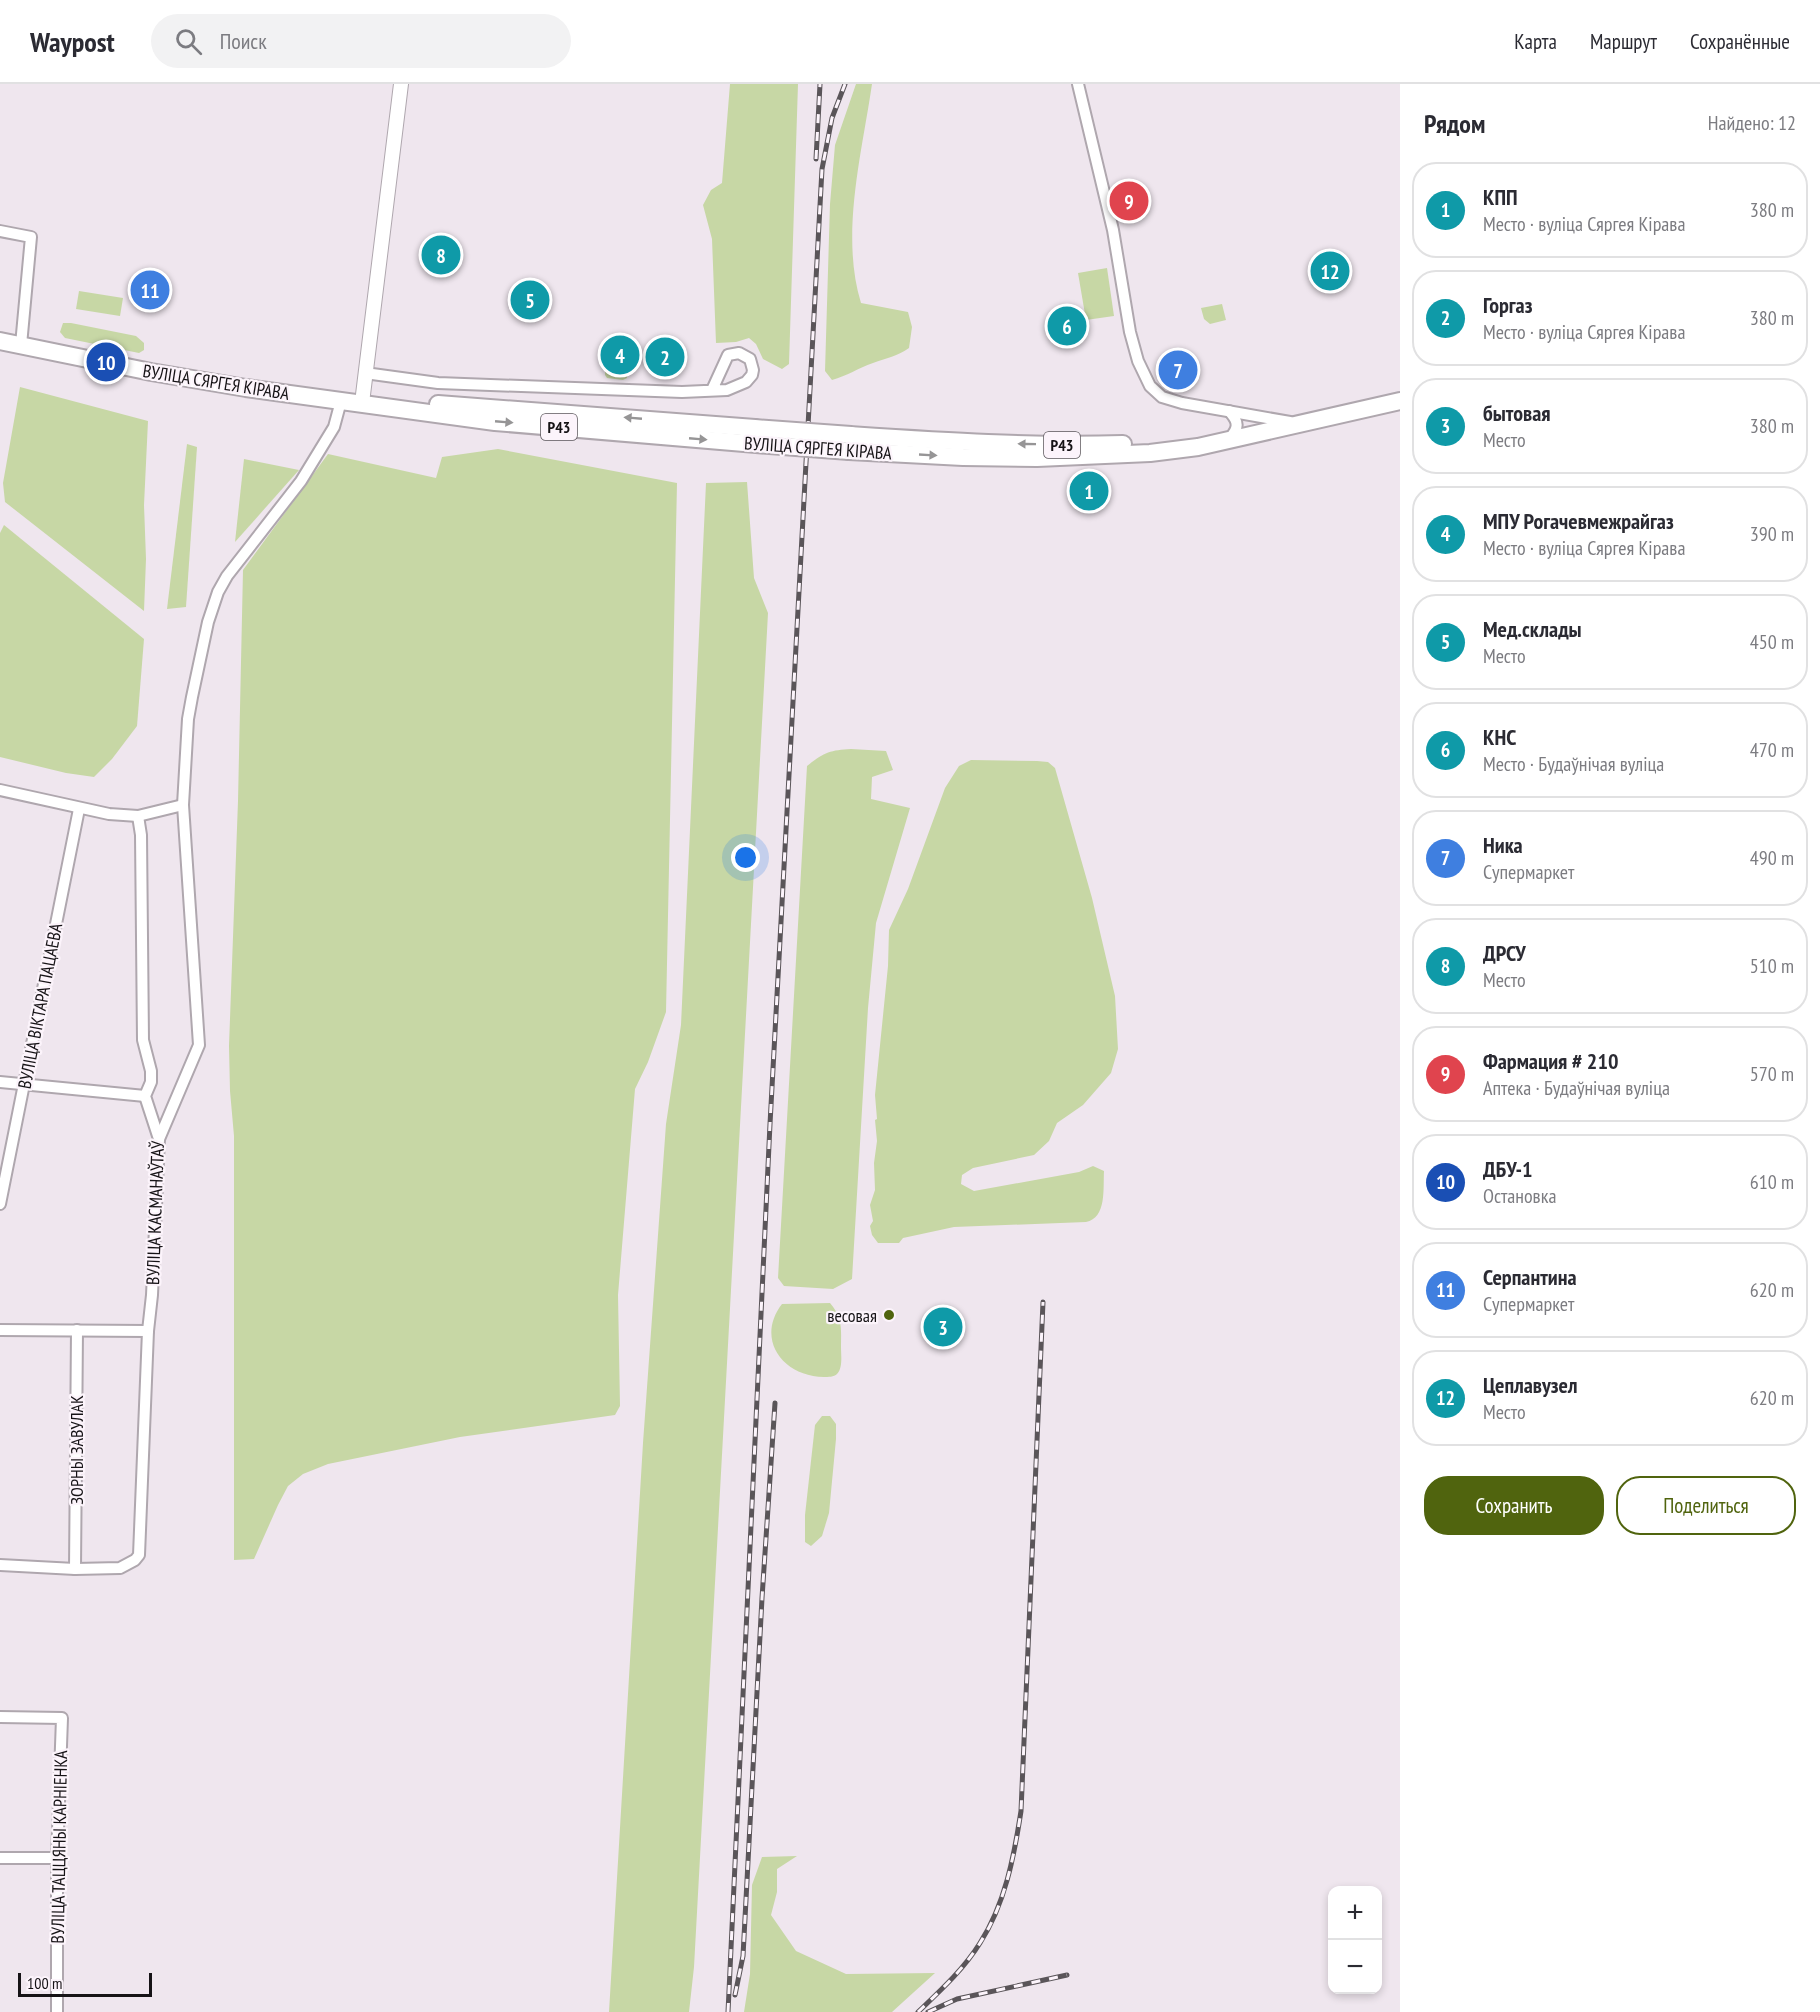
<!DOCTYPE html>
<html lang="ru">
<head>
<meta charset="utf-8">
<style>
  :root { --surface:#fff; --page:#f2f2f3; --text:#2b2b33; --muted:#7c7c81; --line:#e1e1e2; --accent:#50640e }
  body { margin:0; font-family:"PT Sans Narrow",sans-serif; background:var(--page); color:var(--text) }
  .controls { position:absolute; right:18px; bottom:18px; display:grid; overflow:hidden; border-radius:12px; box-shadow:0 3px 9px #0003 }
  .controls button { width:54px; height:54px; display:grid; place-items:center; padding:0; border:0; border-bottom:2px solid var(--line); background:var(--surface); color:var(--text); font:30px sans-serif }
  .scale { position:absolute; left:18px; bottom:15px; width:134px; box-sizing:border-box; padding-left:6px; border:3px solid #161316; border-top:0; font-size:16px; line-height:21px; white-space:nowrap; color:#161316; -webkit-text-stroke:4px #fcf4fb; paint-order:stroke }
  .you { position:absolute; left:746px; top:774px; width:21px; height:21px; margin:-15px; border:4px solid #fff; border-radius:50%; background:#1a73e8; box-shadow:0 0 0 9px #1a73e833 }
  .badge { display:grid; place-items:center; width:39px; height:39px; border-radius:50%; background:var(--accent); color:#fff; font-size:20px; font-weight:700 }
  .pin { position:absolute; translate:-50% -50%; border:3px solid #fff; box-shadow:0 2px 6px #0006 }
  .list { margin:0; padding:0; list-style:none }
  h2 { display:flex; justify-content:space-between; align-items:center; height:78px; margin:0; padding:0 24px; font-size:26px }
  h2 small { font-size:20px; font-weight:400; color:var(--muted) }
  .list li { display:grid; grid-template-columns:39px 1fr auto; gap:18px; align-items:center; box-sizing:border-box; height:96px; margin:0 12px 12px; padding:0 12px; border:2px solid var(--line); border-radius:24px }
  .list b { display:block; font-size:22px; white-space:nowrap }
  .list p { margin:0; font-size:20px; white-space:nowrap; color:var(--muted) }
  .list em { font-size:20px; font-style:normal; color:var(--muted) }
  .actions { display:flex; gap:12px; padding:18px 24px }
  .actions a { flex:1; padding:14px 0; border:2px solid var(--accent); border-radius:24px; text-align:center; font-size:21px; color:var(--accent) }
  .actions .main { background:var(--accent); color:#fff }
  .icon { flex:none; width:33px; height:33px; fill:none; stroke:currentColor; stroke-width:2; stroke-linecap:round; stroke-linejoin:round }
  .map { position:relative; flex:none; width:1400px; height:1928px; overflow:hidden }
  header { display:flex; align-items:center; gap:36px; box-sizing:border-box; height:84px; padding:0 30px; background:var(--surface); border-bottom:2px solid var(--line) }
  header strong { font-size:28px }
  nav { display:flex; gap:33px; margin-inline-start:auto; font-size:21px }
  .search { width:420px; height:54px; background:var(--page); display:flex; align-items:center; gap:15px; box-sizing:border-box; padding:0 21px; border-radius:33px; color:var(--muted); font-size:22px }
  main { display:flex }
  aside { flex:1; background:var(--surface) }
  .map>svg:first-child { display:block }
  .green { fill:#c7d7a5 }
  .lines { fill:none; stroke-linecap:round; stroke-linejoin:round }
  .minor-casing { stroke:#afa7ae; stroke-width:14 }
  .tertiary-casing { stroke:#afa7ae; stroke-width:16 }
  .primary-casing { stroke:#afa7ae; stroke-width:20 }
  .minor { stroke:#fff; stroke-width:10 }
  .tertiary { stroke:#fff; stroke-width:14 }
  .primary { stroke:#fff; stroke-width:16 }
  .rail-casing { stroke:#5a5559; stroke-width:5 }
  .rail { stroke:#fcf4fb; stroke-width:3; stroke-dasharray:9; stroke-linecap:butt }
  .primary-bridge-casing { stroke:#afa7ae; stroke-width:20; stroke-linecap:butt }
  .primary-bridge { stroke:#fff; stroke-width:16 }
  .oneway { fill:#969596 }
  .poi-dot { fill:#50640e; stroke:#fcf4fb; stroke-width:2 }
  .labels { text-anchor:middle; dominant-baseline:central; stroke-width:4.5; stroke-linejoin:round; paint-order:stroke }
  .shield { fill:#fcf4fb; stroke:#5b565b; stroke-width:1.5 }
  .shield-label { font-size:16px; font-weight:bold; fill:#161316 }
  .street-label { font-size:18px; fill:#161316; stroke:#fcf4fb }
  .poi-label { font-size:18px; fill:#161316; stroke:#fcf4fb; text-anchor:end }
</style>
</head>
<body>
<header>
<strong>Waypost</strong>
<div class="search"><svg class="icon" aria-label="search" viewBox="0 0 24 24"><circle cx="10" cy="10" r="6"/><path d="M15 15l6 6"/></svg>Поиск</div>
<nav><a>Карта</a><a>Маршрут</a><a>Сохранённые</a></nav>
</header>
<main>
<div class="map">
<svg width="1400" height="1928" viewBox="0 0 1400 1928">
  <rect width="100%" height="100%" fill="#efe6ee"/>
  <g class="green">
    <polygon points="730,0 798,0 789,280 782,285 763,275 756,260 749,254 736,258 716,259 712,155 703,121 711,106 722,99"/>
    <path d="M856,0H872C862,69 840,151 861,219L908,228L912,243L909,264C898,272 886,274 873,279C858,284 847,292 832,296L825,287L830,120L835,61Z"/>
    <polygon points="1107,184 1114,232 1086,236 1078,189"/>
    <polygon points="79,207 123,214 120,232 76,225"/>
    <polygon points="1222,220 1226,236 1210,240 1204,235 1201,224"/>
    <polygon points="63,239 71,239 136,252 144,259 144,266 139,269 65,254 60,248"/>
    <polygon points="605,281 628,283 627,294 623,296 607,294 605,291"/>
    <polygon points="20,303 148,337 144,421 146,475 144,527 5,418 3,399"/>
    <polygon points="187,360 197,363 186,523 167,525"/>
    <polygon points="498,365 677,399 666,928 648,978 635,1005 618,1211 620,1322 615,1331 460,1353 328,1380 303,1390 288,1402 278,1421 254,1475 234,1476 234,1052 230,1007 229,962 238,717 243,486 328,370 436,394 442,373"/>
    <polygon points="244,375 299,386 235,458"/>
    <polygon points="747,398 754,494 768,529 694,1883 689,1928 609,1928 643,1359 666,1040 681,941 706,399"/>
    <polygon points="4,441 144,555 137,642 112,675 94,693 66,689 0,673 0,449"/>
    <path d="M851,665L886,667L893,686L872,693L871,715L910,724L876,839L868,924L852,1195L833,1205L784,1202L778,1194L807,682C823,669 830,666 851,665Z"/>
    <path d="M971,676L1037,677L1048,678L1055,684L1092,814L1115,912L1118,965L1111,989L1083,1021L1057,1039L1049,1057L1034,1071L973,1084L962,1091L961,1100L974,1107L1079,1088L1093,1082L1104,1087C1103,1104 1107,1134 1086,1138L954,1143L903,1154L899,1159H878L872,1151L870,1142L873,1137L870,1121L875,1106L874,1079L877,1057L875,1036L877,1035L875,1011L888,882L889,846L908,805L945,704L959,682Z"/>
    <path d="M830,1219C843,1234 841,1245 841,1263C841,1271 843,1284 837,1290C834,1293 828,1293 824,1293C783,1293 755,1255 782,1220Z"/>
    <polygon points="822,1332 830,1332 836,1340 836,1355 829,1429 822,1452 811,1462 805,1458 805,1431 815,1341"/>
    <polygon points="797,1772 777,1785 777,1808 771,1831 796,1867 846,1890 935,1889 892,1928 744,1928 750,1890 752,1801 762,1773"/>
  </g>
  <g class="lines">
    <defs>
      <g id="minor">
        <polyline points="1078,0 1113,146 1130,248 1138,277 1150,302 1162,313 1182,319 1290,338"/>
        <polyline points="0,147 31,153 21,261"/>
        <polyline points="365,289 438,299 682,308 727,306 746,298 752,291 753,286 750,275 739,269 728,271 712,306"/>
        <path d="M1229,327C1236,335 1240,341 1233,350"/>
        <polyline points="0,706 109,730 138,732 183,721"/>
        <polyline points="0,998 145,1012"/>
        <polyline points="159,1055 199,961 183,721 188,635 192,613 208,538 218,508 227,492 301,397 334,343 341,317"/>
        <polyline points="0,1120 79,725"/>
        <polyline points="0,1246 148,1247"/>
        <polyline points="0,1481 75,1485 120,1484 135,1476 139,1471 148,1247 152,1211 159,1055 145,1012 151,998 151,987 143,956 141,751 138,732"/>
        <polyline points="75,1485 77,1246"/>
        <polyline points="0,1633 62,1634 57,1774 57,1928"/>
        <polyline points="0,1774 57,1774"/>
      </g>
      <polyline id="tertiary" points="362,319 401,0"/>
      <g id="primary">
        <polyline points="0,257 151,288 246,304 495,338 756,360"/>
        <polyline points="438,320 755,344"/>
        <path d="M851,351C942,357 1032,363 1123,360"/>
        <polyline points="849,367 963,373 1037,374 1150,369 1198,363 1400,317"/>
      </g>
    </defs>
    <use href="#minor" class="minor-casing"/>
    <use href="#tertiary" class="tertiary-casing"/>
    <use href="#primary" class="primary-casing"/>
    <use href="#minor" class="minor"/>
    <use href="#tertiary" class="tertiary"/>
    <use href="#primary" class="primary"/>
    <defs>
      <g id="rail">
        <polyline points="816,75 820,0"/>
        <polyline points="735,1911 743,1872 762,1514 775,1319"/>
        <polyline points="728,1928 770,1040 822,85 832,34 845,0"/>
        <path d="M918,1928C940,1907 964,1885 980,1859C1005,1820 1014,1773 1021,1727L1043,1218"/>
        <polyline points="928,1928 957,1915 1067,1891"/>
      </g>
    </defs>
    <use href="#rail" class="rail-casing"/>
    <use href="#rail" class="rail"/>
    <defs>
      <g id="primary-bridge">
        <polyline points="755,344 851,351"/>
        <polyline points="756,360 849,367"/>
      </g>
    </defs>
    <use href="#primary-bridge" class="primary-bridge-casing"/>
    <use href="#primary-bridge" class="primary-bridge"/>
  </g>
  <defs><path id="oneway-solid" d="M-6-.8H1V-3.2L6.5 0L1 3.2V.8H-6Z" transform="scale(1.5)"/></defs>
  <g class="oneway">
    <use href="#oneway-solid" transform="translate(633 334) rotate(-175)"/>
    <use href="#oneway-solid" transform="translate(504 338) rotate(5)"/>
    <use href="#oneway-solid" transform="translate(698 355) rotate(5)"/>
    <use href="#oneway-solid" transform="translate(1027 360) rotate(-179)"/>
    <use href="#oneway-solid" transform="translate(928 371) rotate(3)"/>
  </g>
  <circle class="poi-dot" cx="889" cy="1231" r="6"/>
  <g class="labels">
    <g class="shield">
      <rect x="541" y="330" width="36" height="26" rx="4.5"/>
      <rect x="1044" y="348" width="36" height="26" rx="4.5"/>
    </g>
    <g class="shield-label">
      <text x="559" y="343">Р43</text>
      <text x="1062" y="361">Р43</text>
    </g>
    <g class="street-label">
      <text transform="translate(216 298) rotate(9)">ВУЛІЦА СЯРГЕЯ КІРАВА</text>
      <text transform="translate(818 364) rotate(4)">ВУЛІЦА СЯРГЕЯ КІРАВА</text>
      <text transform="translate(40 922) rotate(-79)">ВУЛІЦА ВІКТАРА ПАЦАЕВА</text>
      <text transform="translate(155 1129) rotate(-88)">ВУЛІЦА КАСМАНАЎТАЎ</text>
      <text transform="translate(76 1366) rotate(-90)">ЗОРНЫ ЗАВУЛАК</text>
      <text transform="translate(59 1763) rotate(-89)">ВУЛІЦА ТАЦЦЯНЫ КАРНІЕНКА</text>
    </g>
    <g class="poi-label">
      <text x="877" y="1231">весовая</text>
    </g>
  </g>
</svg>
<div class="controls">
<button>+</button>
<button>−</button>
</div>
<div class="scale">100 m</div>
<div class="you"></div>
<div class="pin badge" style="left:1089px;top:407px;background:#0f9aa8">1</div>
<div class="pin badge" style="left:665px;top:273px;background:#0f9aa8">2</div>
<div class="pin badge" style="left:943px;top:1243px;background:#0f9aa8">3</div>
<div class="pin badge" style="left:620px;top:271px;background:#0f9aa8">4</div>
<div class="pin badge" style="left:530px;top:216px;background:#0f9aa8">5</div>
<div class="pin badge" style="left:1067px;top:242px;background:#0f9aa8">6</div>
<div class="pin badge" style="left:1178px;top:286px;background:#3f7fe0">7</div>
<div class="pin badge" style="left:441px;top:171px;background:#0f9aa8">8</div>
<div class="pin badge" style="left:1129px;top:117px;background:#e0444e">9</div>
<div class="pin badge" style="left:106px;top:278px;background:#1a4fb4">10</div>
<div class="pin badge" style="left:150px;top:206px;background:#3f7fe0">11</div>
<div class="pin badge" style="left:1330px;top:187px;background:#0f9aa8">12</div>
</div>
<aside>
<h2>Рядом<small>Найдено: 12</small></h2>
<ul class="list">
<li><span class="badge" style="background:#0f9aa8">1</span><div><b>КПП</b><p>Место · вуліца Сяргея Кірава</p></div><em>380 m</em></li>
<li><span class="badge" style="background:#0f9aa8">2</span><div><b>Горгаз</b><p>Место · вуліца Сяргея Кірава</p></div><em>380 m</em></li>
<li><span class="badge" style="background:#0f9aa8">3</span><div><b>бытовая</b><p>Место</p></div><em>380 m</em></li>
<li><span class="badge" style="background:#0f9aa8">4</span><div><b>МПУ Рогачевмежрайгаз</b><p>Место · вуліца Сяргея Кірава</p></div><em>390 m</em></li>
<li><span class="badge" style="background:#0f9aa8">5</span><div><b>Мед.склады</b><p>Место</p></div><em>450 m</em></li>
<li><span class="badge" style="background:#0f9aa8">6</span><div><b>КНС</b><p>Место · Будаўнічая вуліца</p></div><em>470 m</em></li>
<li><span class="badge" style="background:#3f7fe0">7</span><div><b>Ника</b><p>Супермаркет</p></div><em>490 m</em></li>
<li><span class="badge" style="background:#0f9aa8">8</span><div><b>ДРСУ</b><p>Место</p></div><em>510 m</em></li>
<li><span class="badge" style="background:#e0444e">9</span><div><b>Фармация # 210</b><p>Аптека · Будаўнічая вуліца</p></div><em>570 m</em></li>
<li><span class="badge" style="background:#1a4fb4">10</span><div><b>ДБУ-1</b><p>Остановка</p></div><em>610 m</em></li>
<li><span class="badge" style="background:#3f7fe0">11</span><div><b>Серпантина</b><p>Супермаркет</p></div><em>620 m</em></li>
<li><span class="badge" style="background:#0f9aa8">12</span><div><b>Цеплавузел</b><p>Место</p></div><em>620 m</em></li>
</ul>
<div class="actions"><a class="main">Сохранить</a><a>Поделиться</a></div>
</aside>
</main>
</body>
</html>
